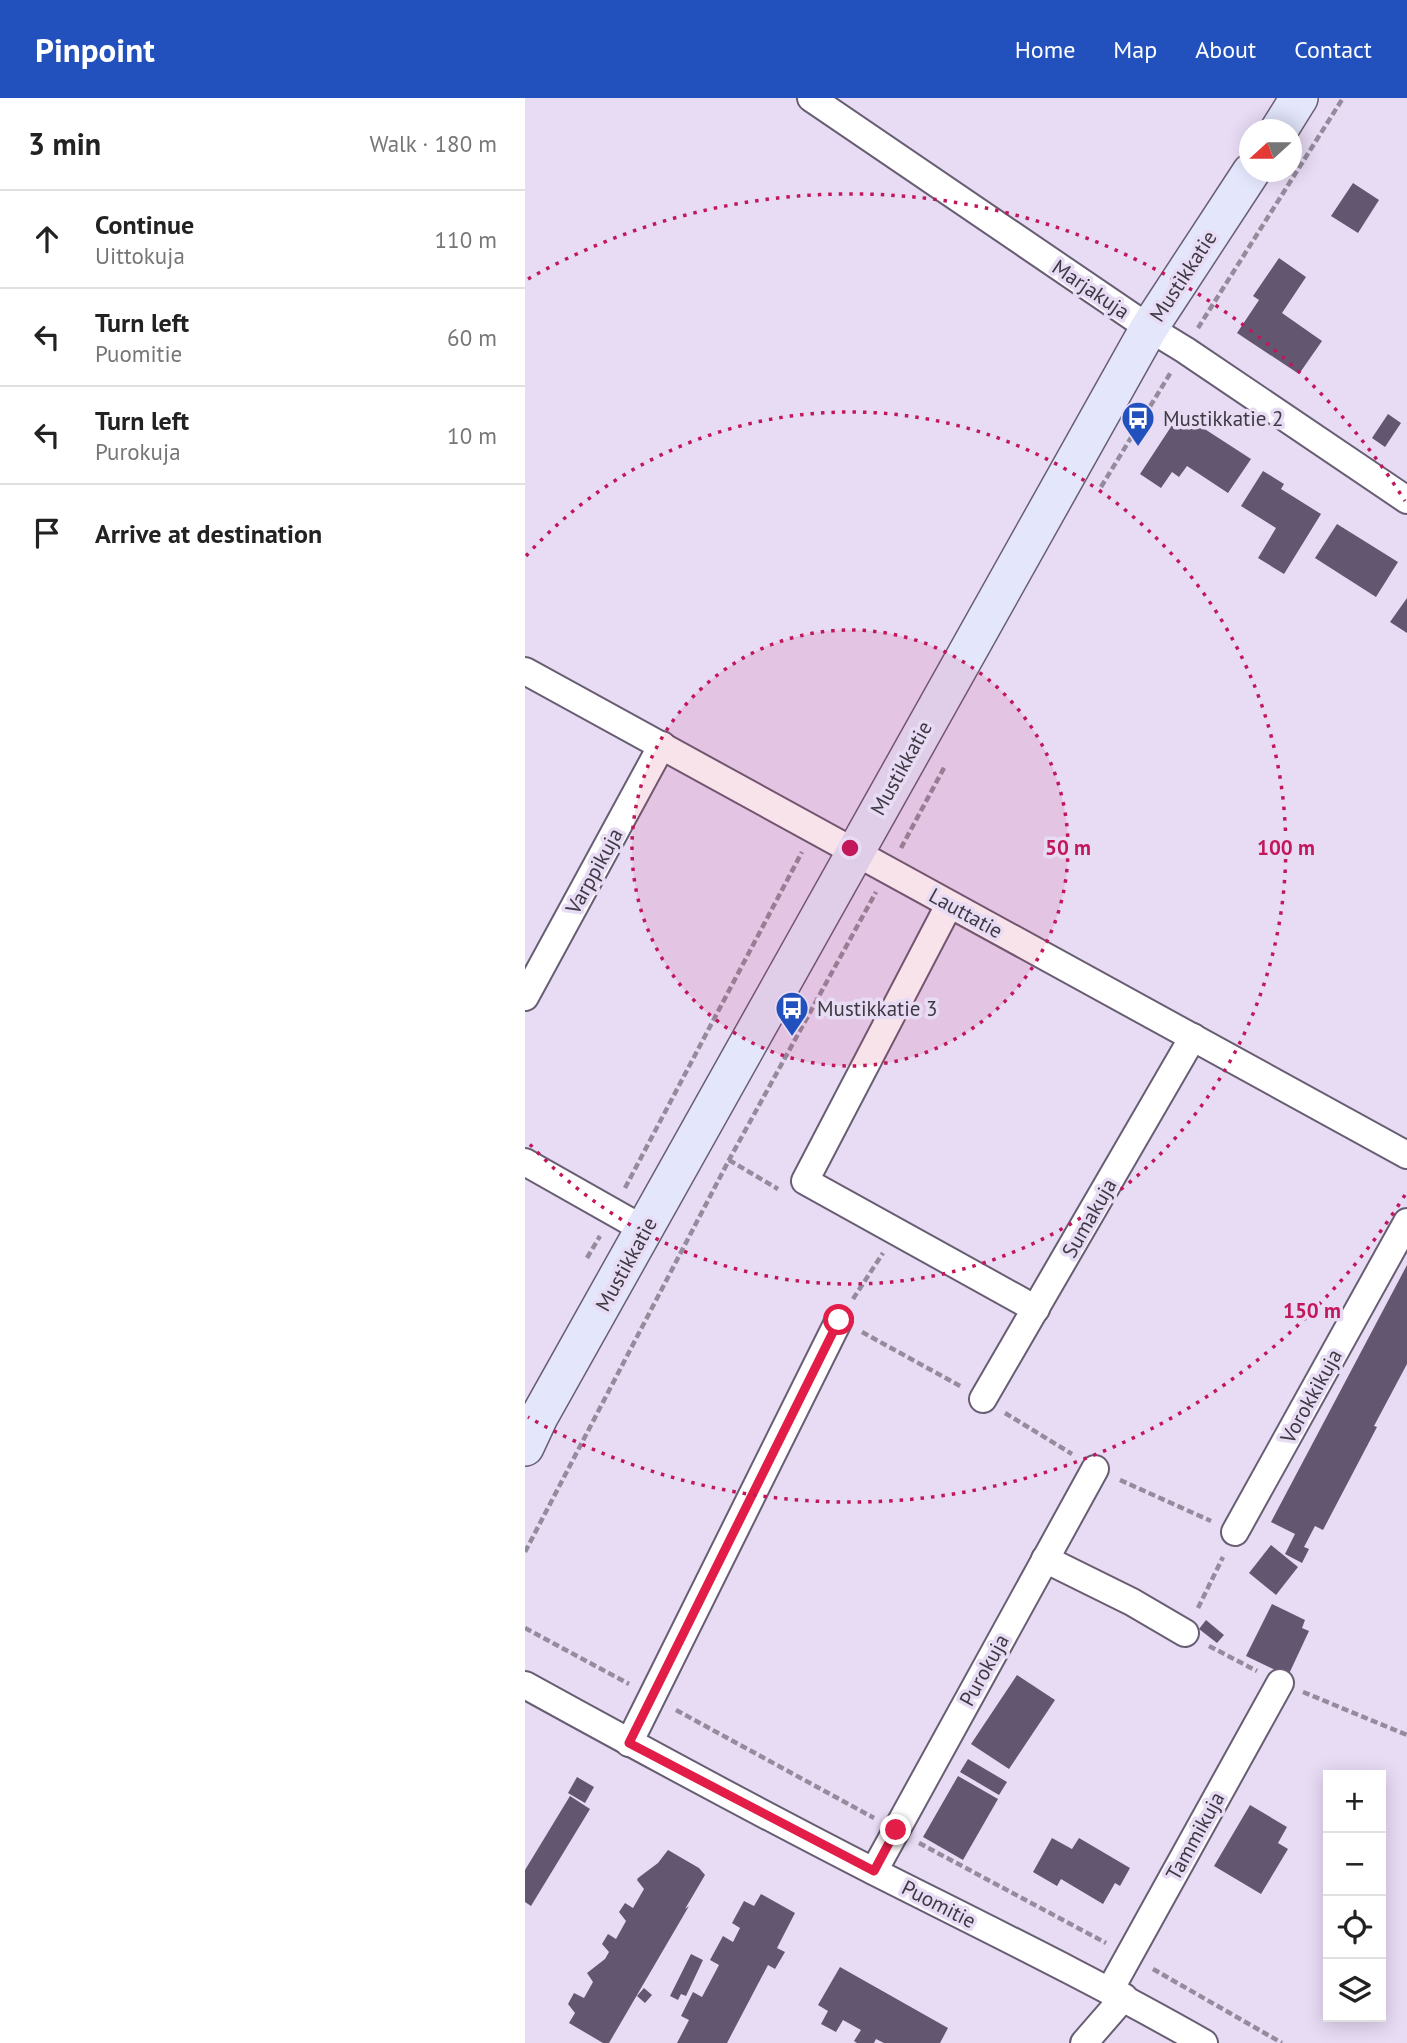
<!DOCTYPE html>
<html lang="en">
<head>
<meta charset="utf-8">
<style>
  :root { --surface:#fff; --page:#f2f2f2; --text:#222; --muted:#767676; --line:#e0e0e0; --accent:#2251be }
  body { margin:0; font-family:"PT Sans",sans-serif; background:var(--page); color:var(--text) }
  .controls { position:absolute; right:21px; bottom:21px; display:grid; overflow:hidden; border-radius:0px; box-shadow:0 4px 18px #0003 }
  .controls button { width:63px; height:63px; display:grid; place-items:center; padding:0; border:0; border-bottom:2px solid var(--line); background:var(--surface); color:var(--text); font:35px sans-serif }
  .compass { position:absolute; left:714px; top:21px; width:63px; height:63px; border-radius:50%; background:var(--surface); box-shadow:0 4px 18px #0003; rotate:249deg }
  .stop { position:absolute; width:21px; height:21px; margin:-16px; border:5px solid #e11d48; border-radius:50%; background:#fff }
  .stop.end { background:#e11d48; border-color:#fff; box-shadow:0 2px 7px #0008 }
  .list { margin:0; padding:0; list-style:none }
  h2 { display:flex; justify-content:space-between; align-items:center; height:91px; margin:0; padding:0 28px; font-size:30px }
  h2 small { font-size:23px; font-weight:400; color:var(--muted) }
  .list li { display:grid; grid-template-columns:46px 1fr auto; gap:21px; align-items:center; box-sizing:border-box; height:98px; padding:0 28px; border-top:2px solid var(--line) }
  .list b { display:block; font-size:26px; white-space:nowrap }
  .list p { margin:0; font-size:23px; white-space:nowrap; color:var(--muted) }
  .list em { font-size:23px; font-style:normal; color:var(--muted) }
  .icon { flex:none; width:38px; height:38px; fill:none; stroke:currentColor; stroke-width:2; stroke-linecap:round; stroke-linejoin:round }
  .map { position:relative; flex:none; width:882px; height:1945px; overflow:hidden }
  header { display:flex; align-items:center; gap:42px; box-sizing:border-box; height:98px; padding:0 35px; background:var(--accent); color:#fff }
  header strong { font-size:33px }
  nav { display:flex; gap:38px; margin-inline-start:auto; font-size:24px }
  main { display:flex }
  aside { flex:1; background:var(--surface) }
  .map>svg:first-child { display:block }
  .building { fill:#635671 }
  .lines { fill:none; stroke-linecap:round; stroke-linejoin:round }
  .street-casing { stroke:#685e73; stroke-width:30 }
  .secondary-casing { stroke:#685e73; stroke-width:40 }
  .path { stroke:#948b9d; stroke-width:4.5; stroke-dasharray:7 3.5; stroke-linecap:butt }
  .street { stroke:#fff; stroke-width:26 }
  .secondary { stroke:#e4e6fc; stroke-width:37 }
  .route { stroke:#e11d48; stroke-width:9 }
  .ring { fill:none; stroke:#c2185b; stroke-width:3.5; stroke-dasharray:3.5 7 }
  .labels { text-anchor:middle; dominant-baseline:central; stroke-width:7; stroke-linejoin:round; paint-order:stroke }
  .street-label { font-size:21px; fill:#3e3943; stroke:#e8dcf5 }
  .poi-label { font-size:21px; fill:#3e3943; stroke:#e8dcf5; text-anchor:start }
  .centre { fill:#c2185b; stroke:#e8dcf5; stroke-width:3.5 }
  .ring-label { font-size:21px; text-anchor:middle; font-weight:bold; fill:#c2185b; stroke:#e8dcf5; stroke-width:7; stroke-linejoin:round; paint-order:stroke }
</style>
</head>
<body>
<header>
<strong>Pinpoint</strong>
<nav><a>Home</a><a>Map</a><a>About</a><a>Contact</a></nav>
</header>
<main>
<aside>
<h2>3 min<small>Walk · 180 m</small></h2>
<ul class="list">
<li><svg class="icon" aria-label="ahead" viewBox="0 0 24 24"><path d="M12 20V5M6 11l6-6 6 6"/></svg><div><b>Continue</b><p>Uittokuja</p></div><em>110 m</em></li>
<li><svg class="icon" aria-label="left" viewBox="0 0 24 24"><path d="M17 20v-9H6M10 6l-5 5 5 5"/></svg><div><b>Turn left</b><p>Puomitie</p></div><em>60 m</em></li>
<li><svg class="icon" aria-label="left" viewBox="0 0 24 24"><path d="M17 20v-9H6M10 6l-5 5 5 5"/></svg><div><b>Turn left</b><p>Purokuja</p></div><em>10 m</em></li>
<li><svg class="icon" aria-label="arrive" viewBox="0 0 24 24"><path d="M6 21V4h12l-3 4 3 4H6"/></svg><div><b>Arrive at destination</b></div></li>
</ul>
</aside>
<div class="map">
<svg width="882" height="1945" viewBox="0 0 882 1945">
  <rect width="100%" height="100%" fill="#e8dcf5"/>
  <g class="building">
    <polygon points="828,85 854,102 833,135 806,118"/>
    <polygon points="754,160 781,179 757,215 797,243 774,276 712,235 734,202 728,198"/>
    <polygon points="655,315 726,361 703,395 662,368 654,379 647,374 636,390 615,376"/>
    <polygon points="863,316 876,325 860,349 847,340"/>
    <polygon points="738,373 759,386 756,391 796,416 759,476 733,460 751,430 716,408"/>
    <polygon points="812,426 873,464 851,499 790,460"/>
    <polygon points="882,500 882,535 865,524"/>
    <polygon points="882,1167 882,1266 849,1328 852,1329 798,1432 790,1428 779,1449 784,1451 777,1465 760,1456 770,1436 746,1424"/>
    <polygon points="746,1447 773,1469 751,1497 724,1475"/>
    <polygon points="747,1506 780,1522 777,1530 784,1533 763,1578 721,1558"/>
    <polygon points="681,1522 699,1537 692,1545 674,1531"/>
    <polygon points="492,1577 530,1602 484,1671 446,1646"/>
    <polygon points="443,1661 482,1684 474,1697 435,1674"/>
    <polygon points="433,1678 473,1701 438,1762 398,1739"/>
    <polygon points="52,1679 69,1689 60,1705 43,1695"/>
    <polygon points="45,1698 65,1711 6,1808 0,1804 0,1772"/>
    <polygon points="725,1707 762,1729 753,1745 763,1751 736,1796 689,1768"/>
    <polygon points="527,1740 547,1751 554,1740 605,1770 595,1788 590,1785 578,1806 536,1781 532,1788 508,1774"/>
    <polygon points="143,1752 174,1770 180,1777 160,1811 164,1808 84,1945 78,1945 44,1925 50,1915 43,1906 49,1895 59,1900 68,1884 62,1875 80,1861 84,1854 77,1846 83,1836 91,1841 101,1823 94,1814 100,1805 108,1810 119,1791 112,1782 113,1780 133,1765"/>
    <polygon points="236,1796 270,1815 252,1850 260,1854 250,1871 243,1867 202,1945 152,1945 164,1922 156,1918 168,1894 177,1899 194,1867 185,1862 198,1838 208,1844 215,1830 207,1825 219,1803 229,1808"/>
    <polygon points="166,1856 178,1862 161,1898 156,1896 153,1902 145,1898"/>
    <polygon points="315,1869 423,1930 415,1945 359,1945 351,1941 349,1945 332,1945 329,1943 336,1932 318,1922 311,1934 296,1926 303,1913 293,1907"/>
    <polygon points="119,1890 127,1897 120,1905 112,1898"/>
  </g>
  <g class="lines">
    <defs>
      <g id="street">
        <polyline points="286,0 624,230 660,252 882,402"/>
        <polyline points="0,573 882,1057"/>
        <polyline points="424,807 280,1083 511,1211"/>
        <polyline points="0,899 137,647"/>
        <polyline points="0,1064 120,1132"/>
        <polyline points="458,1301 668,939"/>
        <polyline points="710,1434 882,1124"/>
        <polyline points="520,1461 607,1504 660,1535"/>
        <path d="M0,1587C116,1651 233,1714 350,1774C461,1830 572,1884 679,1945"/>
        <polyline points="104,1645 314,1222"/>
        <polyline points="349,1773 570,1371"/>
        <polyline points="585,1892 755,1585"/>
        <polyline points="559,1945 599,1899"/>
      </g>
      <g id="secondary">
        <polyline points="754,32 774,0"/>
        <polyline points="0,1349 14,1319 624,230 726,74"/>
      </g>
    </defs>
    <use href="#street" class="street-casing"/>
    <use href="#secondary" class="secondary-casing"/>
    <g class="path">
      <polyline points="673,230 818,0"/>
      <polyline points="576,389 646,274"/>
      <polyline points="376,750 420,668"/>
      <polyline points="204,1062 253,1091"/>
      <polyline points="100,1090 277,754"/>
      <polyline points="62,1160 75,1138"/>
      <polyline points="328,1201 358,1155"/>
      <polyline points="337,1234 437,1289"/>
      <polyline points="480,1315 547,1356"/>
      <polyline points="595,1382 686,1423"/>
      <polyline points="0,1454 204,1062 351,794"/>
      <polyline points="673,1510 698,1459"/>
      <polyline points="0,1530 104,1586"/>
      <polyline points="684,1548 732,1573"/>
      <polyline points="778,1594 882,1637"/>
      <polyline points="151,1612 349,1720"/>
      <polyline points="394,1745 581,1845"/>
      <polyline points="628,1871 757,1945"/>
    </g>
    <use href="#street" class="street"/>
    <use href="#secondary" class="secondary"/>
  </g>
  <g class="lines">
    <polyline class="route" points="314,1222 104,1645 349,1773 371,1732"/>
  </g>
  <circle cx="325" cy="750" r="218" fill="#c2185b" fill-opacity=".12"/>
  <g class="ring">
    <circle cx="325" cy="750" r="218"/>
    <path d="M1 458A436 436 0 1 1 1 1042"/>
    <path d="M880 1097A654 654 0 0 1 3 1319M3 181A654 654 0 0 1 880 403"/>
  </g>
  <defs>
    <symbol id="bus-pin" viewBox="-11 -11 22 30"><path d="M0 17L-7.5 6A9.5 9.5 0 1 1 7.5 6Z" fill="#2251be" stroke="#e8dcf5"/><path d="M-5-6H5V4H4V6H2V4H-2V6H-4V4H-5ZM-3.5-4V0h7V-4ZM-3.5 1.2v1.5H-2V1.2ZM2 1.2v1.5H3.5V1.2Z" fill="#fff"/></symbol>
  </defs>
  <g fill-rule="evenodd">
    <use href="#bus-pin" x="594" y="301" width="38" height="52"/>
    <use href="#bus-pin" x="248" y="891" width="38" height="52"/>
  </g>
  <g class="labels">
    <g class="street-label">
      <text transform="translate(658 178) rotate(-57)">Mustikkatie</text>
      <text transform="translate(566 191) rotate(34)">Marjakuja</text>
      <text transform="translate(376 670) rotate(-61)">Mustikkatie</text>
      <text transform="translate(69 773) rotate(-61)">Varppikuja</text>
      <text transform="translate(441 815) rotate(29)">Lauttatie</text>
      <text transform="translate(564 1120) rotate(-60)">Sumakuja</text>
      <text transform="translate(101 1166) rotate(-61)">Mustikkatie</text>
      <text transform="translate(786 1298) rotate(-61)">Vorokkikuja</text>
      <text transform="translate(459 1572) rotate(-61)">Purokuja</text>
      <text transform="translate(670 1738) rotate(-61)">Tammikuja</text>
      <text transform="translate(414 1806) rotate(27)">Puomitie</text>
    </g>
    <g class="poi-label">
      <text x="638" y="320">Mustikkatie 2</text>
      <text x="292" y="910">Mustikkatie 3</text>
    </g>
  </g>
  <circle cx="325" cy="750" r="10" class="centre"/>
  <g class="ring-label">
    <text x="543" y="757">50 m</text>
    <text x="761" y="757">100 m</text>
    <text x="787" y="1220">150 m</text>
  </g>
</svg>
<div class="controls">
<button>+</button>
<button>−</button>
<button><svg class="icon" aria-label="locate" viewBox="0 0 24 24"><circle cx="12" cy="12" r="6"/><path d="M12 2v4M12 18v4M2 12h4M18 12h4"/></svg></button>
<button><svg class="icon" aria-label="layers" viewBox="0 0 24 24"><path d="M12 4l9 5-9 5-9-5zM3 14l9 5 9-5"/></svg></button>
</div>
<svg class="compass" viewBox="-18 -18 36 36"><path d="M0-13l5 13h-10z" fill="#e53935"/><path d="M0 13l5-13h-10z" fill="#767676"/></svg>
<div class="stop" style="left:314px;top:1222px"></div>
<div class="stop end" style="left:371px;top:1732px"></div>
</div>
</main>
</body>
</html>
